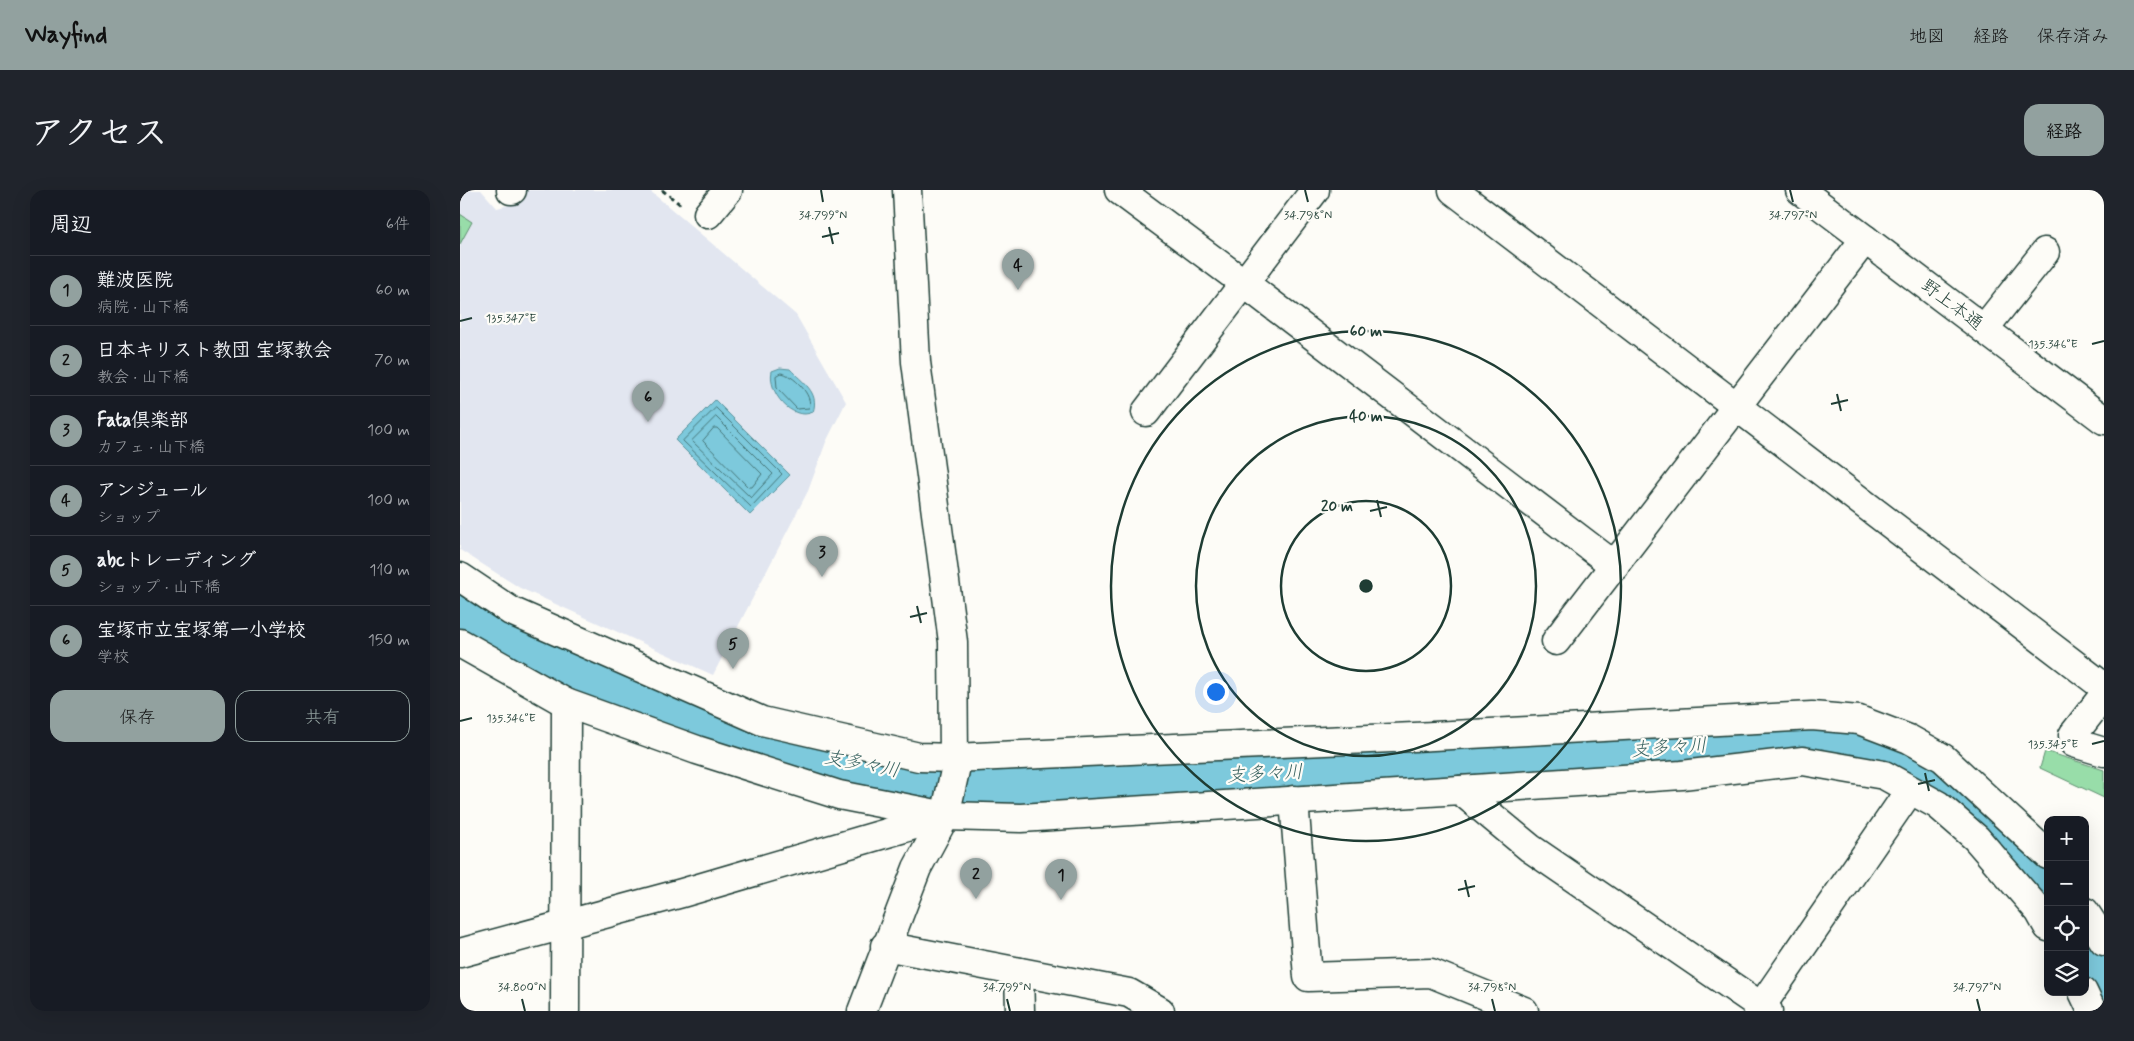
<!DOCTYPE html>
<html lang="ja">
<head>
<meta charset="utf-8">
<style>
  :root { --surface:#171b24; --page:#20242c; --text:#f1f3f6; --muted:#9ea1a6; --line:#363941; --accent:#92a19f }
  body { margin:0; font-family:Mynerve,"Klee One",sans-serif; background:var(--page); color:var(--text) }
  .controls { position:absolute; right:15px; bottom:15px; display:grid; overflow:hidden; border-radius:10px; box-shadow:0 5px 20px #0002 }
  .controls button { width:45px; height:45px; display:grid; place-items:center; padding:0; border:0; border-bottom:1px solid var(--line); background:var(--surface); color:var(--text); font:25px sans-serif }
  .you { position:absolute; left:755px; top:501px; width:18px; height:18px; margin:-12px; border:4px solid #fff; border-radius:50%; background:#1a73e8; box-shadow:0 0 0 8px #1a73e833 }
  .badge { display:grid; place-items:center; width:32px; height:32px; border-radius:50%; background:var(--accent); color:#111; font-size:16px; font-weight:700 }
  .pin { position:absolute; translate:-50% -41px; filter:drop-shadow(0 1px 2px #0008) }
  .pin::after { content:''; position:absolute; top:26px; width:18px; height:15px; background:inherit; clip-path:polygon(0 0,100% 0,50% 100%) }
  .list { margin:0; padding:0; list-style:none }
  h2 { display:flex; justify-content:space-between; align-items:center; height:65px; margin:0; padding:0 20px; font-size:21px }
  h2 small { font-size:16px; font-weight:400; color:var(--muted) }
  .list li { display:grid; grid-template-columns:32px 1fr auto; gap:15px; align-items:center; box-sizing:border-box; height:70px; padding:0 20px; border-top:1px solid var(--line) }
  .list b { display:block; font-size:19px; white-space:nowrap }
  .list p { margin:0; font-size:16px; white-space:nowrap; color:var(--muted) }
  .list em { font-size:16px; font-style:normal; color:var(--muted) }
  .actions { display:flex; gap:10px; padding:15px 20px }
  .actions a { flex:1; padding:11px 0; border:1px solid var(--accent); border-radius:15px; text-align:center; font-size:18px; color:var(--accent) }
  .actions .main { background:var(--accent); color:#111 }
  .icon { flex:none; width:28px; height:28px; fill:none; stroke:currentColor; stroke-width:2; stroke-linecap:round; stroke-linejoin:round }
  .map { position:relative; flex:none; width:1644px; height:821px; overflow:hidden; border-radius:15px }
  header { display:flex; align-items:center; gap:30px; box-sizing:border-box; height:70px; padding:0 25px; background:var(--accent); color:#111 }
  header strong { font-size:24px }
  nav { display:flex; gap:28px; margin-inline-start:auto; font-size:18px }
  .intro { display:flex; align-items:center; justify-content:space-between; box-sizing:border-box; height:120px; padding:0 30px }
  h1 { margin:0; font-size:35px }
  .button { padding:12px 22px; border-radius:15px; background:var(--accent); color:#111; font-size:18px; font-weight:700 }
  main { display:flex; gap:30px; padding:0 30px }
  aside { flex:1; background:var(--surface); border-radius:15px; box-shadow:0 5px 20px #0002 }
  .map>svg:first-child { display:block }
  .built { fill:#e2e6f0 }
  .green { fill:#98dda9; stroke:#5c8d6e }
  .water { fill:#7dc9dc; stroke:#579199 }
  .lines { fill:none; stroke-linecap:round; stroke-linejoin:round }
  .shore { stroke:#457577; stroke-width:1 }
  .river { stroke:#7dc9dc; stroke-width:51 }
  .minor-casing { stroke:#1f3d34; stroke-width:31 }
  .path { stroke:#1f3d34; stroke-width:3; stroke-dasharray:5 4; stroke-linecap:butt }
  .minor { stroke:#fdfcf7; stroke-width:28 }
  .ticks { fill:none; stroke:#1f3d34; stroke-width:2 }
  .ring { fill:none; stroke:#1f3d34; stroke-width:2.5 }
  .labels { text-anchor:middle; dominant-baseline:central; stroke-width:4.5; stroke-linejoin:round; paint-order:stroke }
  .street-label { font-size:18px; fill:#1f3d34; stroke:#fdfcf7 }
  .water-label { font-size:19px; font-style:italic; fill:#36605e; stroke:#fdfcf7 }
  .ticks-label { font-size:12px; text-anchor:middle; fill:#1f3d34; stroke:#fdfcf7; stroke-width:4.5; stroke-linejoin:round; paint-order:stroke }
  .centre { fill:#1f3d34; stroke:#fdfcf7; stroke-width:2.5 }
  .ring-label { font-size:15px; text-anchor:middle; font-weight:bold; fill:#1f3d34; stroke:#fdfcf7; stroke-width:4.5; stroke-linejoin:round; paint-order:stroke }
</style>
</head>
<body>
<header>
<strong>Wayfind</strong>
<nav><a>地図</a><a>経路</a><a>保存済み</a></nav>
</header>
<div class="intro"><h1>アクセス</h1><a class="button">経路</a></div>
<main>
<aside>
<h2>周辺<small>6件</small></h2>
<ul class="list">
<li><span class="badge">1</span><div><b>難波医院</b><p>病院 · 山下橋</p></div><em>60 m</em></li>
<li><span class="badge">2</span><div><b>日本キリスト教団 宝塚教会</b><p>教会 · 山下橋</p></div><em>70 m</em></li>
<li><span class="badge">3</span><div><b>Fata倶楽部</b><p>カフェ · 山下橋</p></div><em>100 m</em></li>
<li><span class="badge">4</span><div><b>アンジュール</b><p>ショップ</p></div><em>100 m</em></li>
<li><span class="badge">5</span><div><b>abcトレーディング</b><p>ショップ · 山下橋</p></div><em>110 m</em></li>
<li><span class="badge">6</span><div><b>宝塚市立宝塚第一小学校</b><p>学校</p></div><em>150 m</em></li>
</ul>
<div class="actions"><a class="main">保存</a><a>共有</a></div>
</aside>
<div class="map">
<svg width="1644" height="821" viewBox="0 0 1644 821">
  <rect width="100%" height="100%" fill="#fdfcf7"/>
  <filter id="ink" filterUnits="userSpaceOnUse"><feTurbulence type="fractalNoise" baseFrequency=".02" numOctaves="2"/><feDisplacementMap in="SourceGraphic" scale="10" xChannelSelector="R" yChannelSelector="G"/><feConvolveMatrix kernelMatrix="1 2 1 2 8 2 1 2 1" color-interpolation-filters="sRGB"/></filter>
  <g filter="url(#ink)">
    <polygon class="built" points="0,0 21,0 37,18 53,14 68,0 189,0 336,125 386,212 366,252 348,301 253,485 60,398 0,360"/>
    <g class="green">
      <polygon points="0,24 12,32 0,54"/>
      <polygon points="1585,561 1644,580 1644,608 1580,578"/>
    </g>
    <g class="water">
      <path d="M320,178L330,179C342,192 360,202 353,222C332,232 307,202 312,181Z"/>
      <polygon points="255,210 330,285 290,325 215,250"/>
    </g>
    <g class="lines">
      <g class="shore">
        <path d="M321,183C333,184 354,206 349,218L337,219L317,198L316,186Z"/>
        <polygon points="256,218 322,284 291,317 223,251"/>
        <polygon points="256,227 313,284 291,308 232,251"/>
        <polygon points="254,238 257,238 302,284 292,297 288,297 243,251"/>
      </g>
      <g class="river">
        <polyline points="0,424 228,520 342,562 506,595 799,585 1330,550 1423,560 1493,598 1547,643 1588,694"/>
        <polyline points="1625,763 1644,799"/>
      </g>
      <defs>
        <g id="minor">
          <polyline points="51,0 52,0"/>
          <polyline points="659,0 784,93 1155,376"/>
          <polyline points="993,0 1644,497"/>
          <polyline points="1340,0 1644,230"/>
          <polyline points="248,24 268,0"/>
          <polyline points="1524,139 1585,62"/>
          <polyline points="686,222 855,0"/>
          <polyline points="0,387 51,421 302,531 459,567 494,568 954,547 1352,526 1399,530 1449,549 1483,568 1588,665"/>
          <polyline points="1096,451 1405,49"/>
          <polyline points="0,453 106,513 237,560 379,605 481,625"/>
          <polyline points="1644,505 1613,545 1614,553 1644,562"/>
          <polyline points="1000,600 1222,585 1343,571 1424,585 1478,615 1516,648 1579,721 1588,737"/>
          <polyline points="834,610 848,787 971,783 1064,821"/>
          <polyline points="1625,722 1644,751"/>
          <polyline points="425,756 669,803 700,821"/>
          <polyline points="0,763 222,703 485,626 561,628 1000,600 1070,658 1308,821"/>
          <polyline points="559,782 560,821"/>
          <polyline points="1623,802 1632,821"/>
          <polyline points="105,821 106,513"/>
          <polyline points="402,821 457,678 485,626 496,576 494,568 493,452 456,172 447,0"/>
          <polyline points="1298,821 1450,600"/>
        </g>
      </defs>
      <use href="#minor" class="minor-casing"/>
      <polyline class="path" points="202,0 221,15"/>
      <use href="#minor" class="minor"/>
    </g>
  </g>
  <path class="ticks" d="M361,0L363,12M845,0L848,12M1330,0L1333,12M369,37L373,54M362,47L379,43M0,131L12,128M1632,154L1644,151M1377,204L1381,221M1371,214L1388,210M917,310L921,327M910,321L927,317M457,416L461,433M450,427L467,423M0,531L12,528M1632,554L1644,551M1465,583L1469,601M1458,594L1475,590M1005,690L1009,707M998,700L1015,696M62,809L65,821M547,809L550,821M1032,809L1035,821M1517,809L1520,821"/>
  <g class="ring">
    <circle cx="906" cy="396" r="85"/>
    <circle cx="906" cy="396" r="170"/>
    <circle cx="906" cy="396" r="255"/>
  </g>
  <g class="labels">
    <g class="street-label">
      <text transform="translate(1492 115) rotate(37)">野上本通</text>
    </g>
    <g class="water-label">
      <text transform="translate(1209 558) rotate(-4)">支多々川</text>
      <text transform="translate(402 574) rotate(11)">支多々川</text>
      <text transform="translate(805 584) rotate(-3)">支多々川</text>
    </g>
  </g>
  <g class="ticks-label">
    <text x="363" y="29">34.799°N</text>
    <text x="848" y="29">34.798°N</text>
    <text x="1333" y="29">34.797°N</text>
    <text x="51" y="132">135.347°E</text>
    <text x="1593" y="158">135.346°E</text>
    <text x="51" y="532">135.346°E</text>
    <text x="1593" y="558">135.345°E</text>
    <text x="62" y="801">34.800°N</text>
    <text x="547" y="801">34.799°N</text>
    <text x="1032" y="801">34.798°N</text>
    <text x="1517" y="801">34.797°N</text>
  </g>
  <circle cx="906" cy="396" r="8" class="centre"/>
  <g class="ring-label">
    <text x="906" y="146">60 m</text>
    <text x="906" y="231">40 m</text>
    <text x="877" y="321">20 m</text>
  </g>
</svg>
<div class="controls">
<button>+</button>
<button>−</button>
<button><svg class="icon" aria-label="locate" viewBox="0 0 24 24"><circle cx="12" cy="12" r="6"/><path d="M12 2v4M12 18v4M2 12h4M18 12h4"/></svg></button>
<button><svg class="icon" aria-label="layers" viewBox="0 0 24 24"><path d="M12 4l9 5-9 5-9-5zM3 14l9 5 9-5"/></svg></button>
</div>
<div class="you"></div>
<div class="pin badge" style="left:601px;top:710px">1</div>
<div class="pin badge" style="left:516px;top:709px">2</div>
<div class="pin badge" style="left:362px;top:387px">3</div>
<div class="pin badge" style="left:558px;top:100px">4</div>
<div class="pin badge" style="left:273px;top:479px">5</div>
<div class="pin badge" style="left:188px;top:232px">6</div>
</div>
</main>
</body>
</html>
